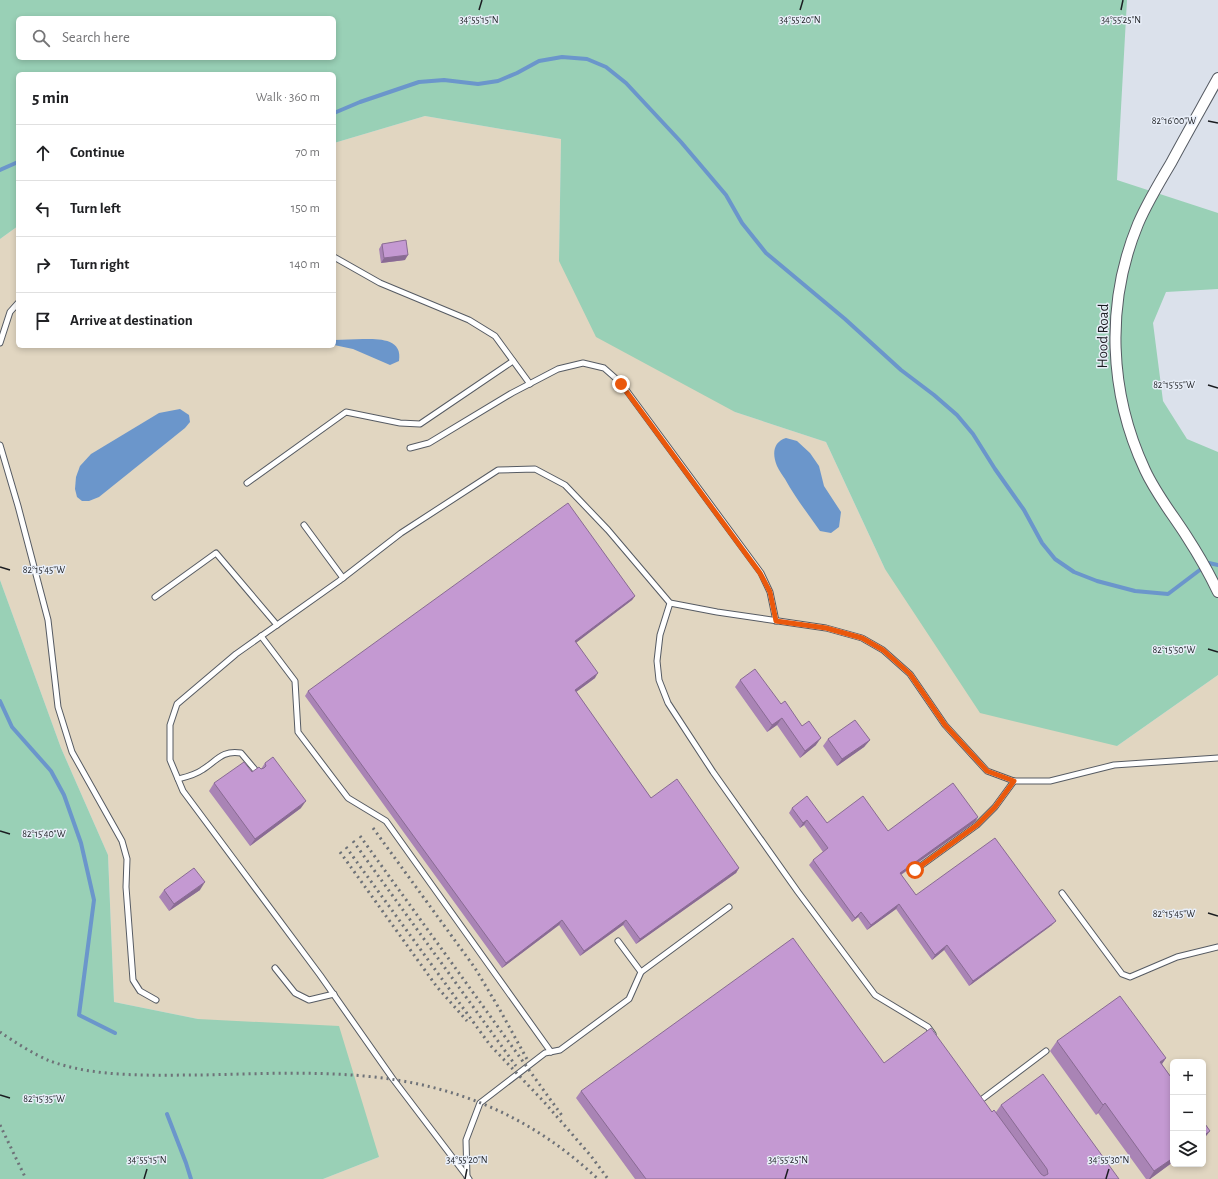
<!DOCTYPE html>
<html lang="en">
<head>
<meta charset="utf-8">
<style>
  :root { --surface:#fff; --page:#f2f2f2; --text:#202124; --muted:#757577; --line:#e0e0e0 }
  body { margin:0; font-family:"Alegreya Sans",sans-serif; background:var(--page); color:var(--text) }
  .controls { position:absolute; right:12px; bottom:12px; display:grid; overflow:hidden; border-radius:6px; box-shadow:0 2px 6px #0003 }
  .controls button { width:36px; height:36px; display:grid; place-items:center; padding:0; border:0; border-bottom:1px solid var(--line); background:var(--surface); color:var(--text); font:20px sans-serif }
  .stop { position:absolute; width:12px; height:12px; margin:-9px; border:3px solid #ea580c; border-radius:50%; background:#fff }
  .stop.end { background:#ea580c; border-color:#fff; box-shadow:0 1px 4px #0008 }
  .list { margin:0; padding:0; list-style:none }
  h2 { display:flex; justify-content:space-between; align-items:center; height:52px; margin:0; padding:0 16px; font-size:17px }
  h2 small { font-size:13px; font-weight:400; color:var(--muted) }
  .list li { display:grid; grid-template-columns:26px 1fr auto; gap:12px; align-items:center; box-sizing:border-box; height:56px; padding:0 16px; border-top:1px solid var(--line) }
  .list b { display:block; font-size:15px; white-space:nowrap }
  .list em { font-size:13px; font-style:normal; color:var(--muted) }
  .icon { flex:none; width:22px; height:22px; fill:none; stroke:currentColor; stroke-width:2; stroke-linecap:round; stroke-linejoin:round }
  .map { position:relative; flex:none; width:1218px; height:1179px; overflow:hidden }
  .search { position:absolute; background:var(--surface); box-shadow:0 2px 6px #0003; left:16px; top:16px; width:320px; height:44px; display:flex; align-items:center; gap:10px; box-sizing:border-box; padding:0 14px; border-radius:6px; color:var(--muted); font-size:15px }
  .panel { position:absolute; background:var(--surface); box-shadow:0 2px 6px #0003; left:16px; top:72px; width:320px; height:276px; border-radius:6px }
  .map>svg:first-child { display:block }
  .industrial { fill:#e1d6c1; fill-rule:evenodd }
  .green { fill:#99d0b6; fill-rule:evenodd }
  .water { fill:#6b96cb }
  .lines { fill:none; stroke-linecap:round; stroke-linejoin:round }
  .stream { stroke:#6b96cb; stroke-width:4 }
  .lane-casing { stroke:#565b63; stroke-width:7 }
  .street-casing { stroke:#565b63; stroke-width:12 }
  .lane { stroke:#fff; stroke-width:5 }
  .street { stroke:#fff; stroke-width:10 }
  .rail { stroke:#6e7278; stroke-width:3; stroke-dasharray:2 4; stroke-linecap:butt }
  .wall { fill:#a984b5 }
  .shaded-wall { fill:#896b93 }
  .building { fill:#c499d2; stroke:#896b93 }
  .route { stroke:#ea580c; stroke-width:5 }
  .ticks { fill:none; stroke:#1b1d21; stroke-width:1.5 }
  .labels { text-anchor:middle; dominant-baseline:central; stroke-width:3; stroke-linejoin:round; paint-order:stroke }
  .street-label { font-size:15px; fill:#1b1d21; stroke:#e8eef8 }
  .ticks-label { font-size:10px; text-anchor:middle; fill:#1b1d21; stroke:#e8eef8; stroke-width:3; stroke-linejoin:round; paint-order:stroke }
</style>
</head>
<body>
<div class="map">
<svg width="1218" height="1179" viewBox="0 0 1218 1179">
  <rect width="100%" height="100%" fill="#dbe1eb"/>
  <path class="industrial" d="M425,116L561,139L559,261L735,412L826,442L885,569L1117,746L1218,675V1179H323L379,1157L198,1019L114,1002L108,855L61,748L0,580V239L18,226V346H334V143ZM1173,1062H1203V1164H1173Z"/>
  <g class="green">
    <path d="M0,0H1127L1117,180L1218,213V289L1166,292L1153,323L1163,401L1187,439L1218,452V675L1117,746L980,713L885,569L826,442L735,412L596,337L559,261L561,139L425,116L334,143V74H18V226L0,239ZM18,18H334V58H18Z"/>
    <polygon points="0,580 61,748 108,855 114,1002 198,1019 339,1026 379,1157 323,1179 0,1179"/>
  </g>
  <g class="water">
    <path d="M363,339C378,339 403,338 399,361L390,365L353,349L334,345V340Z"/>
    <polygon points="180,409 189,415 190,422 185,428 99,497 89,501 82,501 77,497 75,489 76,477 80,466 91,454 159,413"/>
    <path d="M786,438L797,441L810,453L819,466L824,486L841,512L839,527L831,533L820,531C808,514 795,497 785,479C782,475 779,470 777,466C772,454 773,442 786,438Z"/>
  </g>
  <g class="lines">
    <g class="stream">
      <polyline points="334,113 360,102 419,82 444,80 478,84 498,81 517,73 539,61 562,57 587,59 606,67 626,83 681,142 726,195 742,223 766,253 845,319 901,370 934,395 957,415 973,434 995,469 1024,510 1042,543 1055,559 1074,572 1097,581 1135,591 1168,594 1209,563 1218,565"/>
      <polyline points="0,170 18,162"/>
      <polyline points="0,701 12,727 51,771 64,795 81,843 94,900 79,1015 115,1033"/>
      <polyline points="167,1114 186,1163 191,1179"/>
    </g>
    <defs>
      <g id="lane">
        <polyline points="334,257 380,283 469,320 495,336 530,384"/>
        <polyline points="0,343 10,312 18,303"/>
        <polyline points="0,445 18,506 48,620 58,707 72,752 122,841 127,859 126,887 133,980 140,991 156,1000"/>
        <polyline points="410,448 429,443 512,393 558,369 583,363 604,368 621,383 761,573 770,592 776,621"/>
        <polyline points="247,483 346,412 400,423 420,424 513,361"/>
        <polyline points="304,525 343,578"/>
        <polyline points="155,597 216,553 277,625"/>
        <polyline points="670,603 660,635 657,661 659,680 668,703 713,772 798,892 875,995 928,1027 933,1034"/>
        <polyline points="261,636 295,681 298,732 348,798 386,821 551,1052"/>
        <path d="M178,779C186,777 195,775 202,770C217,761 221,750 241,753L257,772"/>
        <polyline points="915,870 977,825 995,807 1014,781"/>
        <polyline points="1062,893 1122,974 1130,977 1177,957 1218,947"/>
        <polyline points="618,941 641,972"/>
        <polyline points="275,968 295,993 309,1000 334,994"/>
        <polyline points="981,1100 1046,1051"/>
        <polyline points="467,1177 466,1140 480,1103 545,1053 560,1050 629,999 641,972 729,907"/>
        <polyline points="469,1179 393,1079 320,975 183,791 170,760 170,725 177,704 236,654 339,581 401,533 498,470 535,469 565,485 608,530 670,603 717,612 826,628 862,638 883,650 910,674 945,725 987,771 1014,781 1050,781 1114,765 1218,758"/>
      </g>
      <path id="street" d="M1218,78C1202,107 1186,135 1171,163C1159,183 1147,203 1138,224C1105,304 1109,393 1145,470C1156,494 1173,515 1187,537C1198,554 1209,573 1218,592"/>
    </defs>
    <use href="#lane" class="lane-casing"/>
    <use href="#street" class="street-casing"/>
    <use href="#lane" class="lane"/>
    <use href="#street" class="street"/>
    <g class="rail">
      <polyline points="373,828 475,968 500,1010 528,1061"/>
      <polyline points="360,836 563,1117"/>
      <polyline points="353,841 516,1066"/>
      <polyline points="346,847 490,1045 546,1104 591,1156 608,1179"/>
      <polyline points="340,852 437,987 467,1021"/>
      <path d="M0,1032C13,1041 35,1055 50,1061C97,1078 152,1075 201,1075C255,1074 310,1071 364,1076C455,1084 531,1116 598,1179"/>
      <polyline points="0,1125 26,1179"/>
    </g>
  </g>
  <g class="wall">
    <polygon points="382,244 405,260 381,263 379,249"/>
    <polygon points="635,596 632,600 576,642 595,678 576,692 651,798 739,868 736,873 636,944 623,925 580,956 559,925 502,968 305,696 308,691"/>
    <polygon points="740,680 781,704 802,726 816,745 800,758 777,725 767,732 735,687"/>
    <polygon points="828,739 870,740 864,747 837,766 823,746"/>
    <polygon points="265,763 301,808 250,846 209,791 214,783 261,769"/>
    <polygon points="792,808 827,823 888,831 978,817 975,822 901,875 916,895 1052,925 969,986 944,950 932,960 896,909 867,930 858,917 852,922 809,865 813,860 823,852 804,825 800,828 789,813"/>
    <polygon points="164,890 200,890 169,911 159,897"/>
    <polygon points="1057,1041 1166,1058 1162,1064 1173,1080 1173,1162 1150,1179 1146,1179 1098,1113 1096,1115 1050,1051"/>
    <polygon points="884,1063 992,1112 996,1112 1001,1105 1119,1179 635,1179 576,1098 581,1091"/>
  </g>
  <g class="shaded-wall">
    <polygon points="408,255 405,260 381,263 384,258"/>
    <polygon points="635,596 632,600 572,646 575,641"/>
    <polygon points="598,673 595,678 572,695 575,690"/>
    <polygon points="782,718 777,725 767,732 772,725"/>
    <polygon points="821,738 816,745 800,758 805,751"/>
    <polygon points="870,740 864,747 837,766 842,759"/>
    <polygon points="306,801 301,808 250,846 255,839"/>
    <polygon points="978,817 975,822 896,878 900,873"/>
    <polygon points="807,820 804,825 800,828 803,823"/>
    <polygon points="739,868 736,873 636,944 640,939"/>
    <polygon points="205,882 200,890 169,911 174,904"/>
    <polygon points="899,904 896,909 867,930 871,925"/>
    <polygon points="861,912 858,917 852,922 855,918"/>
    <polygon points="562,920 559,925 502,968 506,963"/>
    <polygon points="626,920 623,925 580,956 584,951"/>
    <polygon points="1056,921 1052,925 969,986 973,981"/>
    <polygon points="947,945 944,950 932,960 935,955"/>
    <polygon points="1166,1058 1159,1068 1160,1062"/>
    <polygon points="1105,1103 1098,1113 1096,1115 1103,1105"/>
    <polygon points="1210,1131 1203,1140 1203,1136"/>
    <polygon points="1173,1158 1173,1162 1150,1179 1149,1179 1154,1171"/>
  </g>
  <g class="building">
    <polygon points="406,240 408,255 384,258 382,244"/>
    <polygon points="568,503 635,596 575,641 598,673 575,690 651,798 677,779 739,868 640,939 626,920 584,951 562,920 506,963 308,691"/>
    <polygon points="755,669 781,704 785,701 802,726 809,721 821,738 805,751 782,718 772,725 740,680"/>
    <polygon points="855,720 870,740 842,759 828,739"/>
    <polygon points="273,757 306,801 255,839 214,783 244,762 252,772 259,767 261,769 264,768 266,766 265,763"/>
    <polygon points="953,783 978,817 900,873 916,895 995,838 1056,921 973,981 947,945 935,955 899,904 871,925 861,912 855,918 813,860 828,848 807,820 803,823 792,808 807,796 827,823 863,796 888,831"/>
    <polygon points="194,868 205,882 174,904 164,890"/>
    <polygon points="793,938 884,1063 931,1028 992,1112 994,1110 1041,1174 1044,1176 1048,1174 1047,1169 1001,1105 1043,1074 1119,1179 646,1179 581,1091"/>
    <polygon points="1120,996 1166,1058 1160,1062 1173,1080 1173,1158 1154,1171 1105,1103 1103,1105 1057,1041"/>
    <polygon points="1203,1121 1210,1131 1203,1136"/>
  </g>
  <g class="lines">
    <polyline class="route" points="621,384 760,573 770,592 776,621 826,628 862,638 883,650 910,674 945,725 987,771 1014,781 995,807 977,825 915,870"/>
  </g>
  <path class="ticks" d="M479,10L482,0M800,10L803,0M1121,10L1123,0M1208,121L1218,123M1208,385L1218,388M0,567L10,570M1208,649L1218,652M0,831L10,834M1208,913L1218,916M0,1095L10,1098M144,1179L147,1169M465,1179L467,1169M785,1179L788,1169M1106,1179L1109,1169"/>
  <g class="labels">
    <g class="street-label">
      <text transform="translate(1103 336) rotate(-89)">Hood Road</text>
    </g>
  </g>
  <g class="ticks-label">
    <text x="479" y="23">34°55'15"N</text>
    <text x="800" y="23">34°55'20"N</text>
    <text x="1121" y="23">34°55'25"N</text>
    <text x="1174" y="124">82°16'00"W</text>
    <text x="1174" y="388">82°15'55"W</text>
    <text x="44" y="573">82°15'45"W</text>
    <text x="1174" y="653">82°15'50"W</text>
    <text x="44" y="837">82°15'40"W</text>
    <text x="1174" y="917">82°15'45"W</text>
    <text x="44" y="1102">82°15'35"W</text>
    <text x="147" y="1163">34°55'15"N</text>
    <text x="467" y="1163">34°55'20"N</text>
    <text x="788" y="1163">34°55'25"N</text>
    <text x="1109" y="1163">34°55'30"N</text>
  </g>
</svg>
<div class="controls">
<button>+</button>
<button>−</button>
<button><svg class="icon" aria-label="layers" viewBox="0 0 24 24"><path d="M12 4l9 5-9 5-9-5zM3 14l9 5 9-5"/></svg></button>
</div>
<div class="stop" style="left:915px;top:870px"></div>
<div class="stop end" style="left:621px;top:384px"></div>
<div class="search"><svg class="icon" aria-label="search" viewBox="0 0 24 24"><circle cx="10" cy="10" r="6"/><path d="M15 15l6 6"/></svg>Search here</div>
<section class="panel">
<h2>5 min<small>Walk · 360 m</small></h2>
<ul class="list">
<li><svg class="icon" aria-label="ahead" viewBox="0 0 24 24"><path d="M12 20V5M6 11l6-6 6 6"/></svg><div><b>Continue</b></div><em>70 m</em></li>
<li><svg class="icon" aria-label="left" viewBox="0 0 24 24"><path d="M17 20v-9H6M10 6l-5 5 5 5"/></svg><div><b>Turn left</b></div><em>150 m</em></li>
<li><svg class="icon" aria-label="right" viewBox="0 0 24 24"><path d="M7 20v-9h11M14 6l5 5-5 5"/></svg><div><b>Turn right</b></div><em>140 m</em></li>
<li><svg class="icon" aria-label="arrive" viewBox="0 0 24 24"><path d="M6 21V4h12l-3 4 3 4H6"/></svg><div><b>Arrive at destination</b></div></li>
</ul>
</section>
</div>
</body>
</html>
